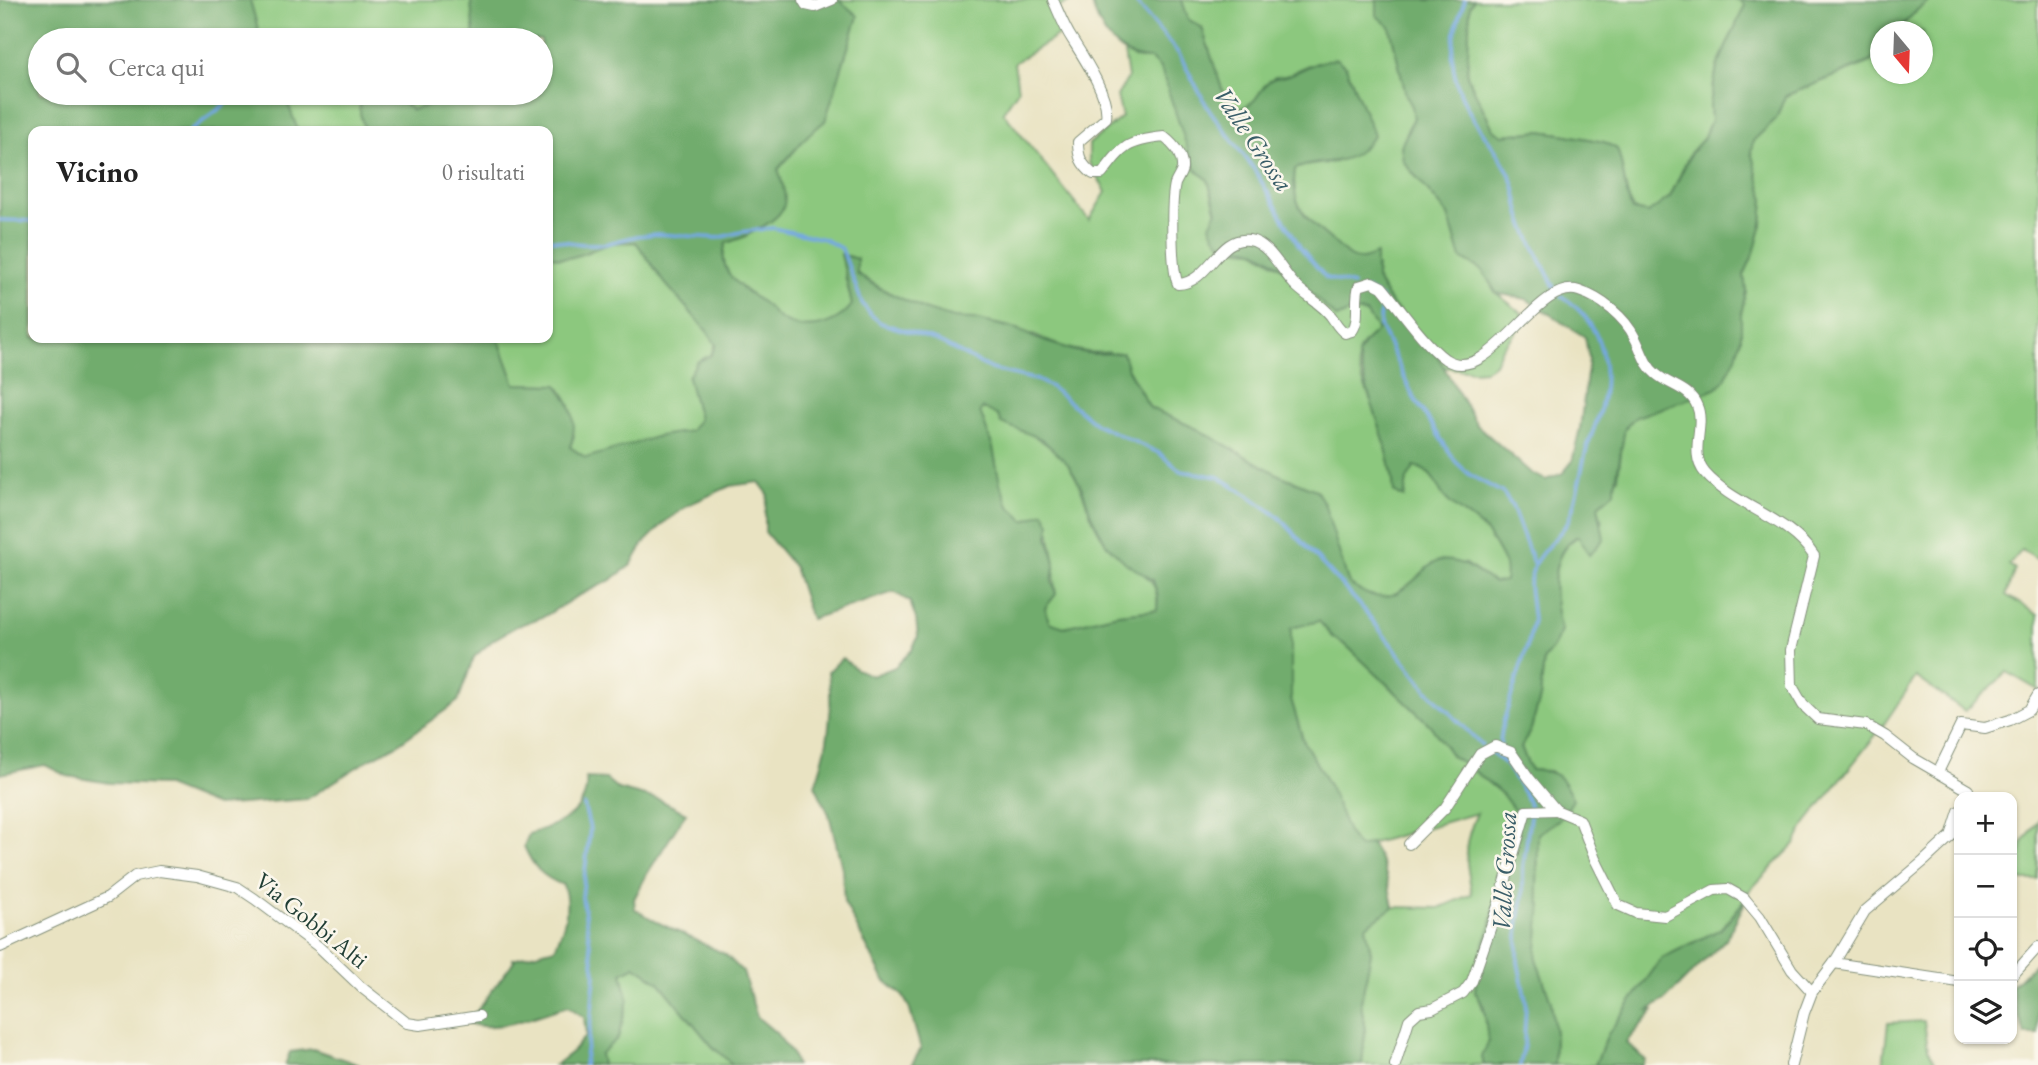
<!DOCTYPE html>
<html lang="it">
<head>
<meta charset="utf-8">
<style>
  :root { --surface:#fff; --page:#f2f2f2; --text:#222; --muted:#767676; --line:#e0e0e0 }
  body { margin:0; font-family:"EB Garamond",serif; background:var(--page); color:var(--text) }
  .controls { position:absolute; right:21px; bottom:21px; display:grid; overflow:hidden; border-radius:14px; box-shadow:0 2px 5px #0004 }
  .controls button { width:63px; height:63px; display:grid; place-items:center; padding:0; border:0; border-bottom:2px solid var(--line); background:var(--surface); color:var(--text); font:35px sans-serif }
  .compass { position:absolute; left:1870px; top:21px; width:63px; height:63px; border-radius:50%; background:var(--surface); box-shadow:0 2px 5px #0004; rotate:161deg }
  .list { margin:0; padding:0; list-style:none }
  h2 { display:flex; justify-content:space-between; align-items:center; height:91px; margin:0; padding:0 28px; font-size:30px }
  h2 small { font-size:23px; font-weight:400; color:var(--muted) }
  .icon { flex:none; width:38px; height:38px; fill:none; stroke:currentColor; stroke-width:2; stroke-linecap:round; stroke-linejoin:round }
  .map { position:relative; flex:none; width:2038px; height:1065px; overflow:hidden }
  .search { position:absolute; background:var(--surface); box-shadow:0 2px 5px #0004; left:28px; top:28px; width:525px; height:77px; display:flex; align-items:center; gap:18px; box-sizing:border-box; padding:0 24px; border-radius:38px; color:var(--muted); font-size:26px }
  .panel { position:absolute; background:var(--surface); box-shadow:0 2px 5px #0004; left:28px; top:126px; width:525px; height:217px; border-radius:14px }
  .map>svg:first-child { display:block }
  .green { fill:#8cc87e; stroke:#568259; stroke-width:2 }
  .forest { fill:#71ac6d; stroke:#487450; stroke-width:2; fill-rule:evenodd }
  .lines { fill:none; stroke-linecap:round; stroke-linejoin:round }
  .stream { stroke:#75a8e1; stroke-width:3.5 }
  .minor-casing { stroke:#84907b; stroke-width:12 }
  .minor { stroke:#fff; stroke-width:10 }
  .labels { text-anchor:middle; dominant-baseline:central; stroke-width:5; stroke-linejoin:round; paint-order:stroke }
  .street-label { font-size:24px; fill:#1f3d34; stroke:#fbf7ec }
  .water-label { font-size:26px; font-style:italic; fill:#395d68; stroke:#fbf7ec }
</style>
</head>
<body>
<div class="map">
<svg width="2038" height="1065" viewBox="0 0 2038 1065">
  <rect width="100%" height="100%" fill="#fbf7ec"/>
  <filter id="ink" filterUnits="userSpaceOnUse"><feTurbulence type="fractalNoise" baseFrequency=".0143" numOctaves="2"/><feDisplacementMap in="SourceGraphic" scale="14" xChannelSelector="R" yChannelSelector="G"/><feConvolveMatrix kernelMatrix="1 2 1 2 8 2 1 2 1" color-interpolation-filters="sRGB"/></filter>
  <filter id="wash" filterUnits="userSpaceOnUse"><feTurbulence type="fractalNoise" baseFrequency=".00686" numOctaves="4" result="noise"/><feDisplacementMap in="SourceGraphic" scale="28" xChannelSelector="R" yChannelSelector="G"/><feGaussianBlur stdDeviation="1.57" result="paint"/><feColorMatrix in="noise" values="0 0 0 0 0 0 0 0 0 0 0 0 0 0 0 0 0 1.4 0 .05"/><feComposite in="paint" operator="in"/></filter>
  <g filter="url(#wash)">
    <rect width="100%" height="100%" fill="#e9e3c2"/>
    <g class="green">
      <polygon points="250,0 471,0 474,40 261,40"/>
      <path d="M839,0H1072L1056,9L1062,33L1014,63L1018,90L1003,112L1089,220L1106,192L1089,162V144L1122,117L1117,96L1128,78L1124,52L1138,59H1151L1161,69L1195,168L1208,180L1226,248L1253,250L1351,311L1366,312L1378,330C1371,337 1359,344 1358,355C1356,374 1370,395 1376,413C1384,438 1392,465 1394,492L1404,498L1407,479L1415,466C1439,475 1433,486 1448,501C1471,522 1481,519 1498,551C1505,563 1508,568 1506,582L1494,583L1466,564L1441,560C1429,570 1416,584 1403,591C1386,601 1360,599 1348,582C1340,571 1339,554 1335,541C1330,523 1323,506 1316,490L1279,475L1197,429L1150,408L1128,369L1109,352C1074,356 1049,340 1017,329C997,322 975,321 954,318C920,312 886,292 857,273V259L845,276L852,305C835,327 802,334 778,318C772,313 769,307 762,303C742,289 715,272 726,243L744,237L772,219L782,183L778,170L808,135L825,121L858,16Z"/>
      <path d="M1182,0H1377L1390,27L1406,95L1412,106L1414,118L1407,130L1403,161L1448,215L1461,258L1483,271L1496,293L1522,313L1524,323L1502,348L1495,364L1485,370L1473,371L1443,367L1434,350L1391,303L1376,278L1377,266C1369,263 1355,260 1350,258C1345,255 1339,247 1334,243C1308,220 1290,207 1295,169L1304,166L1336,162L1374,135L1346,67L1308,65L1286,76L1275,77L1267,83L1251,105L1240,108L1225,99L1202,28L1188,19Z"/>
      <path d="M1474,0H1739L1745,5L1717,67L1710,104L1711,120L1703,139L1690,153L1670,197L1649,213L1633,210C1623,189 1625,171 1617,149L1604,142L1568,135L1541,131L1503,135L1493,129L1467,76L1470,6Z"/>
      <path d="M1930,0H2038V560L2022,550L2009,565L2015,569L2006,595L2038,615V690L2007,672L1965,711L1916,677L1882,727L1806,823L1795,844L1747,893L1749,895L1721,929L1662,958L1608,1034L1595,1065H1554L1555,1034L1551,1002L1536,959V943L1541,907L1537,889L1538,834L1562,817L1550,771L1531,770L1521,748L1531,729L1540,698L1544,659L1553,648L1561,631C1553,601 1546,553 1579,536L1585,545L1602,522L1598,506L1618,478L1624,428L1636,417L1716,389L1741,338V314L1746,291L1744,275L1754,253L1762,224L1764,199L1751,152L1752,141L1776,119L1785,96L1871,62L1880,50L1881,74H1923V32L1897,31L1917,10Z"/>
      <path d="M284,93H366C355,104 361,117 365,131H298Z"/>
      <polygon points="399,93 457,93 452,99 412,110 402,101"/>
      <path d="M636,242L665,283L707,331L716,344L711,355L697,362L688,377L699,419L690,431L586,458L570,447L574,436L556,385L515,384L498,338H548V254C571,266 589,248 613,243C620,242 628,242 636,242Z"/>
      <path d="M984,407C1011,425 1048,439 1068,464C1086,489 1088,523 1109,546C1131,572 1161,570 1157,610L1118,614L1064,627L1049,623L1045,608L1056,594C1053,582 1055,576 1055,564C1054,549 1048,540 1050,523L1032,519L1025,521L1009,506L1000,484L993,448L980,412Z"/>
      <path d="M1319,621L1333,637L1347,646L1430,725L1452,756L1468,766L1502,794L1517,814L1519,836L1502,860L1491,925L1475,991C1483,1005 1490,1026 1488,1042C1486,1052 1481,1055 1484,1065H1362L1365,1032L1361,1002L1371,953L1366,926L1393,907L1439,908L1472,894C1466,857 1461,849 1477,813L1359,847L1350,837L1303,740L1291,699V628Z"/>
      <polygon points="2038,821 2038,880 2015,880 2022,844"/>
      <polygon points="635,966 659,982 712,1046 733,1065 602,1065 600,1054 618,1038 628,1000 622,973"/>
      <polygon points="1924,1021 1928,1049 1937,1065 1883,1065 1888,1023"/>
    </g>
    <g class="forest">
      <path d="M0,0H250L261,40H40V93H284L298,131H33V338H445L448,340L468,342L473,338H498L515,384L557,385C573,403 578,424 570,447L586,458L659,436L690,431L699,419L688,377L697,362L711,355L716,345L707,331L665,283L636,242C628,242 620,242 613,243C589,248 571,266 548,254V131H365C361,117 355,104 366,93H399L402,101L412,110L452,99L457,93H541V40H474L471,0H839L858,16L825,121L808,135L778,169C781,180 788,197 783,208C776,223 741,239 726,243C715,272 742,289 763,303C769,307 772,313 779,318C802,334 835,327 852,305L841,254L857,259V274L879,288L924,309L953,318L974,319L1017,329L1035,338L1075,351L1093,354L1123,353L1128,370L1150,408L1197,429L1279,475L1316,490L1324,503L1349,584C1380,605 1395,599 1421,574C1426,569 1432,562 1439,561C1459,557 1478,573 1494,583L1505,581C1507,568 1505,563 1498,551C1481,519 1471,522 1448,501C1433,486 1439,475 1415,466L1407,479L1404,498L1394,492C1391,444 1367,401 1358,354L1366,341L1378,330L1366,313L1351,311L1337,318C1312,296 1287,266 1257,251C1233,240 1222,258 1210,225L1217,211L1208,180L1195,168L1188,150L1161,69L1151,59C1117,59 1098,30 1091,0H1182L1188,19L1202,28L1225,98L1240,108C1259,102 1256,94 1268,82C1274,76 1281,78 1289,75C1309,68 1313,61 1337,59L1346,67L1374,135C1347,172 1330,155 1295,169C1289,210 1311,222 1338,246C1345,252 1350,260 1361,259C1366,259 1371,256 1376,254V279L1391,303L1434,350L1477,425L1532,474L1546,480L1563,473L1572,462L1580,428L1589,359L1585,337L1526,299L1496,293L1483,271L1461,258L1448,215L1403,161L1401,146L1414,118L1412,106L1406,95L1390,27L1377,16V0H1474L1470,6L1467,76L1493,129L1503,135L1541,131L1568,135L1604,142L1617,149C1625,170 1623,189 1632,210L1648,213L1670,197L1691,153L1703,139L1711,120L1710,104L1717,67L1745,5L1739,0H1930L1917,10L1897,31L1881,32L1880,50L1871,61L1785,96L1776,119L1753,141L1751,152L1764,198L1762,224L1754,253L1744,275L1746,291L1741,314V338L1736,357L1725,379L1716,389L1636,417L1625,428L1614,492L1598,506L1604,539L1589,555L1578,536C1546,553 1553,601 1561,631L1553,648L1544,659L1540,698L1531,729L1521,748L1531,770C1559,771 1561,776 1573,800L1562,817L1538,834L1537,889L1541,907L1536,959L1551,1002L1555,1034L1554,1065H1484L1482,1057L1488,1042L1484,1007L1475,991L1478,960L1491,925L1502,860L1519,836L1517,814L1502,794L1468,766L1452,756L1430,725L1347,646L1333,637L1319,621L1291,628V699L1303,740L1329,785L1350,837L1359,847L1371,844C1385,863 1389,885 1393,907L1366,926L1371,953L1361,1002L1365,1032L1362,1065H911L921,1049L909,1007L903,996L884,980L844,902L842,868L829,814L815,785C828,749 834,710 828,672L842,658L856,669L872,676L895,667L912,650L918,636L916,619L910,602L894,592L811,619L794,567L765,532V514L768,494L759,482L730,486L690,504L666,521L644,543L631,565L611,580L576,597L545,616L517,626L493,640L474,657L458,701L397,745L368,760L307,799L216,806L164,785L109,783L67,776L45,765L0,774ZM984,408L998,416L1001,423L1042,439L1068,464L1082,488L1091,515L1106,544L1127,564L1153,580L1158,596L1157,610L1118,614L1064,627L1049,622L1045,608L1056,594L1052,581L1055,563L1048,537L1050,523L1044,512L1025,521L1009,506L1000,484L993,448L980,411Z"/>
      <path d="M586,778L606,779L618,789L660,800L686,813L647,874L634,899L635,909L657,922L725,954L743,972L757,1017L776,1033L792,1054L796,1065H733L712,1046L659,982L635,966L622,973L628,1000L618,1038L600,1054L602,1065H555L573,1051L586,1035L584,1017L568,1006C538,1014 498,1034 468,1023L514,961L513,959L555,948C564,927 571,907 563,885C542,877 533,867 524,846L529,834C557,825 590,813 586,778Z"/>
      <polygon points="1749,895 1726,939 1665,1000 1649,1010 1654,1010 1626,1042 1645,1060 1642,1065 1595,1065 1608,1034 1662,958 1721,929"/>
      <path d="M2038,960V1035H2025C2021,1019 2012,1003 2012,986Z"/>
      <polygon points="313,1049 360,1065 285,1065 290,1052"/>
    </g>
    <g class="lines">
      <g class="stream">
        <polyline points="1134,0 1179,54 1208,108 1254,169 1300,247 1326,278 1353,285"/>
        <path d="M1465,0C1447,44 1448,77 1473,118C1486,138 1501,155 1511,177C1517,190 1517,205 1522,219C1531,244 1545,268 1557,292"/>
        <polyline points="190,131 223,106 236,93"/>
        <polyline points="0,220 33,221"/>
        <polyline points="548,239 582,244 605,244 637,236 657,234 718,238 741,232 773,228 824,239 842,249 862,303 870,314 881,323 935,340 991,369 1037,380 1051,387 1096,424 1159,453 1181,471 1219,477 1248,495 1279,517 1361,606 1428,691 1482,745"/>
        <polyline points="1365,289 1381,298 1380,326 1414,398 1456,462 1470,475 1503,493 1512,506 1534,565 1529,585 1533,620 1529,640 1503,723 1500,742 1501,756 1506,765 1524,793 1531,809 1523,868 1523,896 1518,925 1518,962 1526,1001 1524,1045 1520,1065"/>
        <path d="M1534,565C1544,547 1558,538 1567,523C1575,509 1581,472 1585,455C1588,443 1593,432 1597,420C1613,373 1605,323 1561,296"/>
        <polyline points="1490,752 1506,765"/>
        <polyline points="584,805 590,829 582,897 595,973 591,1020 584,1065"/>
      </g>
    </g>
  </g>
  <g filter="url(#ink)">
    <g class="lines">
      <defs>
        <g id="minor">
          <polyline points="803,0 806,5 815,7 832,0"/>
          <path d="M1053,0C1059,13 1064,27 1072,39C1084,58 1110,97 1106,118L1078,142C1078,157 1081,164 1093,174H1102C1123,146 1127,141 1164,137C1173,144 1183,155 1182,169C1181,174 1177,179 1175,184C1171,201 1171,269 1178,284C1209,283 1219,235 1249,240C1269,243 1281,270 1294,284C1305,296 1321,303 1331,316C1336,323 1338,328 1345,333L1352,331C1361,319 1354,301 1359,286L1372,282L1382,287C1399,307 1424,344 1445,359C1490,389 1536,277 1579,291C1601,298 1625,317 1635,338C1642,351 1644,364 1656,374C1670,386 1690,388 1697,406C1706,426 1688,453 1705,473C1735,507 1789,517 1814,556L1791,650L1792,686L1803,705L1818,719L1866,725L1885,736L1913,758L1968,790L1965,797"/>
          <polyline points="1938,772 1961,725 1985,728 2010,720 2029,710 2038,695"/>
          <polyline points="1409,844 1445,808 1480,754 1495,746 1511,752 1529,778 1556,810 1580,820 1595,859 1618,905 1636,913 1665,916 1714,890 1728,889 1744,898 1760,917 1792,970 1812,992"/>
          <polyline points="0,947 108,897 135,876 159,871 197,876 237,887 255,899 319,947 361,987 407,1023 420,1025 479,1016"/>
          <polyline points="1834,963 1959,982"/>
          <polyline points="2012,976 2038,947"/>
          <polyline points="1395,1065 1409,1020 1419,1011 1432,1009 1463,993 1472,981 1499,903 1526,811 1556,810"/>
          <polyline points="1791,1065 1804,1013 1812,992 1834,963 1865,911 1924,861 1951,836 1959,811"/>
        </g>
      </defs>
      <use href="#minor" class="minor-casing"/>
      <use href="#minor" class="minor"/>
    </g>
  </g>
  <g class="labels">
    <g class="street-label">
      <text transform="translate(312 920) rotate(39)">Via Gobbi Alti</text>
    </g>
    <g class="water-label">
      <text transform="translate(1254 139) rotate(56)">Valle Grossa</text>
      <text transform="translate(1504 871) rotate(-87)">Valle Grossa</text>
    </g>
  </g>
</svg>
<div class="controls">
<button>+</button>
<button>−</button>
<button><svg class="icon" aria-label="locate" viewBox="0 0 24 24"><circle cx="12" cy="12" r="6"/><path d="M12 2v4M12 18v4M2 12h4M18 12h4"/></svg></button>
<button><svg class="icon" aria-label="layers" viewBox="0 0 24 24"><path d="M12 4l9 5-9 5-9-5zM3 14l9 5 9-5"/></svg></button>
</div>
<svg class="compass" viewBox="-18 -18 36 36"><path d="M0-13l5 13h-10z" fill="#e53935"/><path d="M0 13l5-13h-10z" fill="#767676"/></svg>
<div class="search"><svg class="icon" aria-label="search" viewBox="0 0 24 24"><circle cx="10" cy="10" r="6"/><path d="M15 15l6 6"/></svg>Cerca qui</div>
<section class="panel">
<h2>Vicino<small>0 risultati</small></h2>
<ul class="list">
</ul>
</section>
</div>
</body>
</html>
